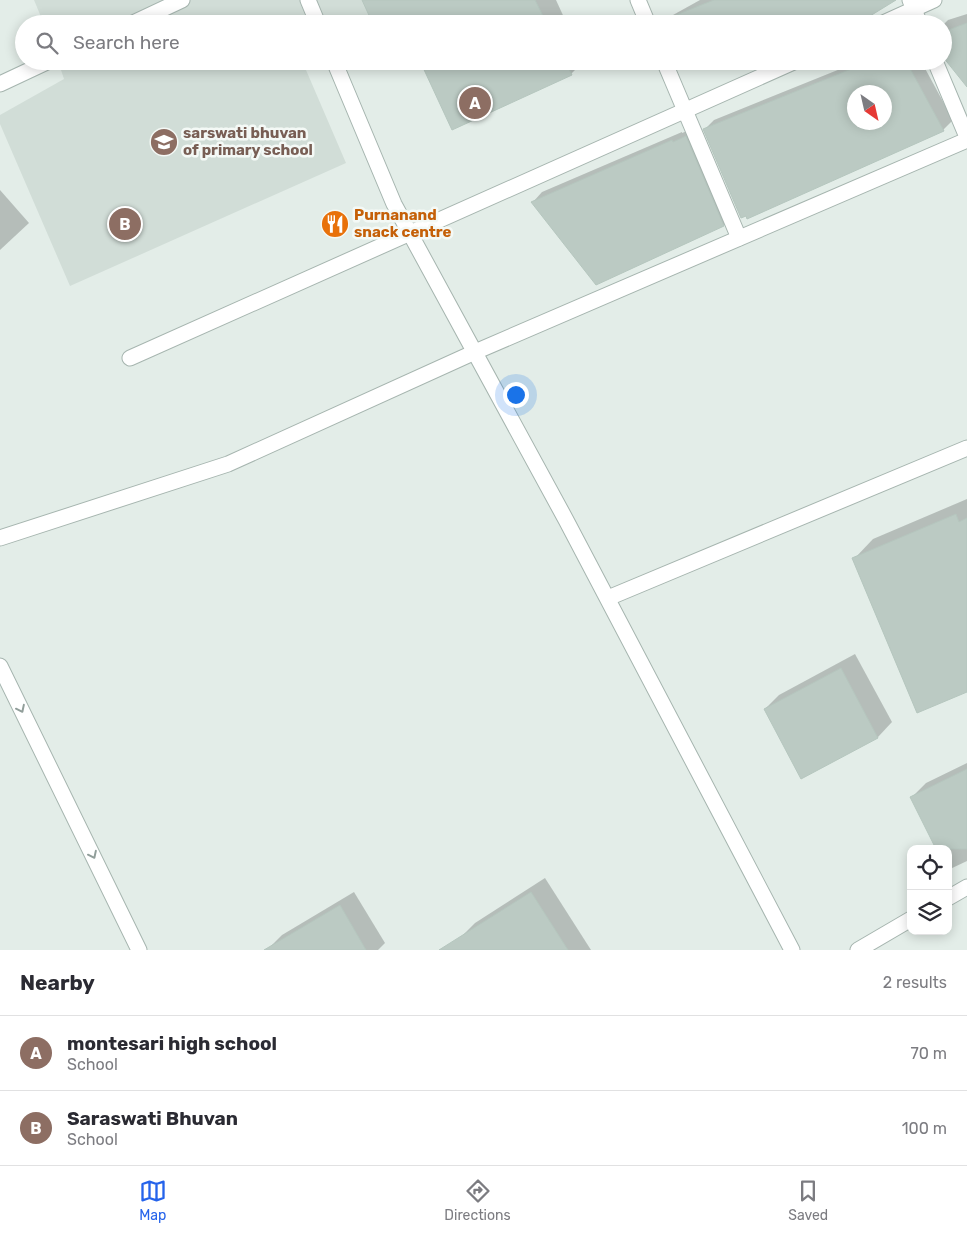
<!DOCTYPE html>
<html lang="en">
<head>
<meta charset="utf-8">
<style>
  :root { --surface:#fff; --page:#f7f7f7; --text:#2b2b33; --muted:#7c7c81; --line:#e1e1e2; --accent:#2563eb }
  body { margin:0; font-family:Rubik,sans-serif; background:var(--page); color:var(--text) }
  .controls { position:absolute; right:15px; bottom:15px; display:grid; overflow:hidden; border-radius:10px; box-shadow:0 2px 12px #0003 }
  .controls button { width:45px; height:45px; display:grid; place-items:center; padding:0; border:0; border-bottom:1px solid var(--line); background:var(--surface); color:var(--text); font:25px sans-serif }
  .compass { position:absolute; left:847px; top:85px; width:45px; height:45px; border-radius:50%; background:var(--surface); box-shadow:0 2px 12px #0003; rotate:146deg }
  .you { position:absolute; left:515px; top:394px; width:18px; height:18px; margin:-12px; border:4px solid #fff; border-radius:50%; background:#1a73e8; box-shadow:0 0 0 8px #1a73e833 }
  .badge { display:grid; place-items:center; width:32px; height:32px; border-radius:50%; background:var(--accent); color:#fff; font-size:16px; font-weight:700 }
  .pin { position:absolute; translate:-50% -50%; border:2px solid #fff; box-shadow:0 1px 5px #0006 }
  .list { margin:0; padding:0; list-style:none }
  h2 { display:flex; justify-content:space-between; align-items:center; height:65px; margin:0; padding:0 20px; font-size:21px }
  h2 small { font-size:16px; font-weight:400; color:var(--muted) }
  .list li { display:grid; grid-template-columns:32px 1fr auto; gap:15px; align-items:center; box-sizing:border-box; height:75px; padding:0 20px; border-top:1px solid var(--line) }
  .list b { display:block; font-size:19px; white-space:nowrap }
  .list p { margin:0; font-size:16px; white-space:nowrap; color:var(--muted) }
  .list em { font-size:16px; font-style:normal; color:var(--muted) }
  .icon { flex:none; width:28px; height:28px; fill:none; stroke:currentColor; stroke-width:2; stroke-linecap:round; stroke-linejoin:round }
  .map { position:relative; flex:none; width:967px; height:950px; overflow:hidden }
  .search { position:absolute; background:var(--surface); box-shadow:0 2px 12px #0003; left:15px; right:15px; top:15px; height:55px; display:flex; align-items:center; gap:12px; box-sizing:border-box; padding:0 18px; border-radius:28px; color:var(--muted); font-size:19px }
  .sheet { height:215px; background:var(--surface) }
  nav { display:flex; justify-content:space-around; align-items:center; box-sizing:border-box; height:70px; border-top:1px solid var(--line); background:var(--surface); font-size:14px; color:var(--muted) }
  nav a { display:grid; justify-items:center; gap:2px }
  nav .on { color:var(--accent) }
  .map>svg:first-child { display:block }
  .built { fill:#d1ddd7 }
  .shadow { fill:#0003; fill-rule:evenodd }
  .building { fill:#bbcac3; stroke:#b5c6be; fill-rule:evenodd }
  .lines { fill:none; stroke-linecap:round; stroke-linejoin:round }
  .minor-casing { stroke:#a6b5af; stroke-width:17 }
  .tertiary-casing { stroke:#a6b5af; stroke-width:17 }
  .minor { stroke:#fff; stroke-width:15 }
  .tertiary { stroke:#fff; stroke-width:15 }
  .oneway { stroke:#919e9a }
  .labels { text-anchor:middle; dominant-baseline:central; stroke-width:5; stroke-linejoin:round; paint-order:stroke }
  .education-label { font-size:15px; font-weight:bold; fill:#785e54; stroke:#f4f9f6; text-anchor:start }
  .food-label { font-size:15px; font-weight:bold; fill:#c56008; stroke:#f4f9f6; text-anchor:start }
</style>
</head>
<body>
<div class="map">
<svg width="967" height="950" viewBox="0 0 967 950">
  <rect width="100%" height="100%" fill="#e3ede8"/>
  <g class="built">
    <polygon points="34,0 479,0 420,24 44,24"/>
    <polygon points="58,61 328,61 306,70 346,163 70,286 0,124 0,115 64,79"/>
  </g>
  <g class="shadow">
    <polygon points="364,0 556,0 567,24 405,24"/>
    <polygon points="700,0 884,0 664,24 673,15"/>
    <polygon points="967,14 967,73 943,41 943,25 948,20"/>
    <polygon points="422,61 584,61 571,74"/>
    <polygon points="680,61 690,61 681,64"/>
    <path d="M860,61H921L953,120L943,130L747,217L705,129L714,120ZM854,92H884V122H854Z"/>
    <polygon points="695,128 732,215 723,225 533,202 542,192 682,132 682,133"/>
    <polygon points="0,190 29,223 0,250"/>
    <polygon points="967,499 967,691 854,559 873,539"/>
    <polygon points="855,654 892,722 878,737 802,777 765,709 779,695"/>
    <polygon points="967,763 967,861 948,870 948,849 912,797 926,783"/>
    <polygon points="545,878 591,950 469,950 461,937 475,923"/>
    <polygon points="354,892 385,943 378,950 268,950 268,949 282,935"/>
  </g>
  <g class="building">
    <polygon points="362,0 535,0 547,24 373,24"/>
    <polygon points="714,0 896,0 857,24 662,24 661,21"/>
    <polygon points="967,23 967,87 943,57 943,32"/>
    <polygon points="420,61 565,61 572,75 452,130"/>
    <path d="M871,61H906L944,131L747,219L746,216L741,218L703,129ZM854,92H884V122H854Z"/>
    <polygon points="686,136 724,226 596,285 531,202 672,140 673,142"/>
    <polygon points="956,514 959,522 967,518 967,692 917,713 852,558"/>
    <polygon points="841,668 878,738 801,779 764,709"/>
    <polygon points="967,769 967,849 936,849 910,797"/>
    <polygon points="531,892 568,950 439,950"/>
    <polygon points="340,905 366,950 264,950"/>
  </g>
  <g class="lines">
    <defs>
      <g id="minor">
        <polyline points="308,0 318,24"/>
        <polyline points="638,0 648,24"/>
        <polyline points="910,0 920,24"/>
        <polyline points="131,24 182,0"/>
        <polyline points="881,24 934,0"/>
        <polyline points="334,61 394,204 566,520 792,950"/>
        <polyline points="664,61 739,238"/>
        <polyline points="935,61 967,137"/>
        <polyline points="0,84 49,61"/>
        <polyline points="130,358 796,61"/>
        <polyline points="0,538 228,464 475,352 967,140"/>
        <polyline points="608,598 967,448"/>
      </g>
      <g id="tertiary">
        <polyline points="0,666 139,950"/>
        <polyline points="948,898 967,887"/>
        <polyline points="858,950 911,919"/>
      </g>
    </defs>
    <use href="#minor" class="minor-casing"/>
    <use href="#tertiary" class="tertiary-casing"/>
    <use href="#minor" class="minor"/>
    <use href="#tertiary" class="tertiary"/>
  </g>
  <defs><path id="oneway-chevron" d="M-2-3.5L2.5 0L-2 3.5" fill="none" stroke-width="1.6" stroke-linecap="round" stroke-linejoin="round" transform="scale(1.25)"/></defs>
  <g class="oneway">
    <use href="#oneway-chevron" transform="translate(21 709) rotate(64)"/>
    <use href="#oneway-chevron" transform="translate(93 855) rotate(64)"/>
  </g>
  <defs>
    <symbol id="school-disc" viewBox="-11 -11 22 22"><circle r="9.5" fill="#8d6e63" stroke="#f4f9f6"/><path d="M0-5L7-2L0 1L-7-2ZM-4 1L0 2.5L4 1V4Q0 6-4 4Z" fill="#fff"/></symbol>
    <symbol id="restaurant-disc" viewBox="-11 -11 22 22"><circle r="9.5" fill="#e8710a" stroke="#f4f9f6"/><path d="M-5-6h1v4h1v-4h1v4h1v-4h1v5L-1.5 .5V6h-2V.5L-5-1ZM5-6V6H3V1.5H1.5Q1.5-4 5-6Z" fill="#fff"/></symbol>
  </defs>
  <g fill-rule="evenodd">
    <use href="#school-disc" x="148" y="126" width="32" height="32"/>
    <use href="#restaurant-disc" x="319" y="208" width="32" height="32"/>
  </g>
  <g class="labels">
    <g class="education-label">
      <text x="183" y="133">sarswati bhuvan<tspan x="183" dy="17">of primary school</tspan></text>
    </g>
    <g class="food-label">
      <text x="354" y="215">Purnanand<tspan x="354" dy="17">snack centre</tspan></text>
    </g>
  </g>
</svg>
<div class="controls">
<button><svg class="icon" aria-label="locate" viewBox="0 0 24 24"><circle cx="12" cy="12" r="6"/><path d="M12 2v4M12 18v4M2 12h4M18 12h4"/></svg></button>
<button><svg class="icon" aria-label="layers" viewBox="0 0 24 24"><path d="M12 4l9 5-9 5-9-5zM3 14l9 5 9-5"/></svg></button>
</div>
<svg class="compass" viewBox="-18 -18 36 36"><path d="M0-13l5 13h-10z" fill="#e53935"/><path d="M0 13l5-13h-10z" fill="#7c7c81"/></svg>
<div class="you"></div>
<div class="pin badge" style="left:475px;top:103px;background:#8d6e63">A</div>
<div class="pin badge" style="left:125px;top:224px;background:#8d6e63">B</div>
<div class="search"><svg class="icon" aria-label="search" viewBox="0 0 24 24"><circle cx="10" cy="10" r="6"/><path d="M15 15l6 6"/></svg>Search here</div>
</div>
<section class="sheet">
<h2>Nearby<small>2 results</small></h2>
<ul class="list">
<li><span class="badge" style="background:#8d6e63">A</span><div><b>montesari high school</b><p>School</p></div><em>70 m</em></li>
<li><span class="badge" style="background:#8d6e63">B</span><div><b>Saraswati Bhuvan</b><p>School</p></div><em>100 m</em></li>
</ul>
</section>
<nav>
<a class="on"><svg class="icon" aria-label="map" viewBox="0 0 24 24"><path d="M3 6l6-2 6 2 6-2v14l-6 2-6-2-6 2zM9 4v14M15 6v14"/></svg>Map</a>
<a><svg class="icon" aria-label="directions" viewBox="0 0 24 24"><path d="M12 3l9 9-9 9-9-9zM9 14v-3h6M13 9l2 2-2 2"/></svg>Directions</a>
<a><svg class="icon" aria-label="saved" viewBox="0 0 24 24"><path d="M7 4h10v16l-5-4-5 4z"/></svg>Saved</a>
</nav>
</body>
</html>
